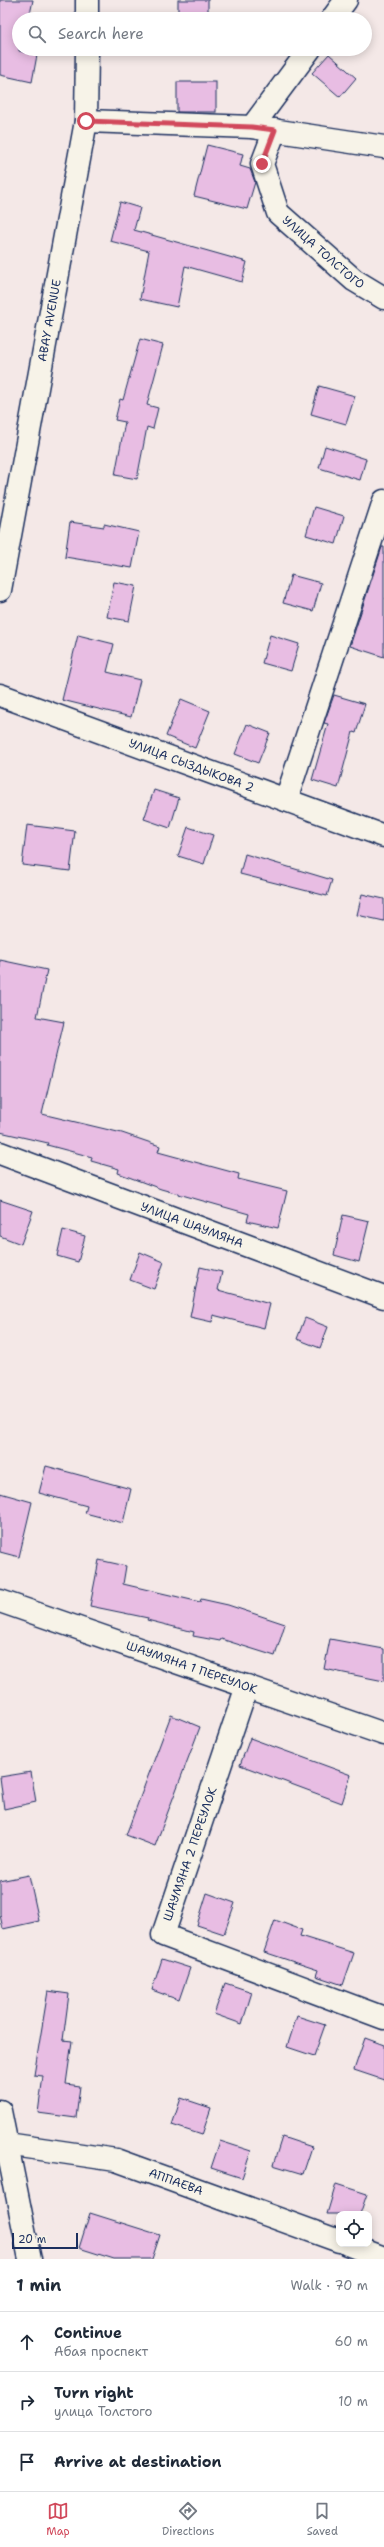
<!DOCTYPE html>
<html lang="en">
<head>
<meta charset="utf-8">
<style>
  :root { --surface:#fff; --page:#f2f2f3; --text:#1f2937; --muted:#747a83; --line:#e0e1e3; --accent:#d1495b }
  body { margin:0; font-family:"Shantell Sans",sans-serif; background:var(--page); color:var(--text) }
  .controls { position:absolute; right:12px; bottom:12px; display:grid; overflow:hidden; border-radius:8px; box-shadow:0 2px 10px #0003 }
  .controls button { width:36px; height:36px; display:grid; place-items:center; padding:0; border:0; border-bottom:1px solid var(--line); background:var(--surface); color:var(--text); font:20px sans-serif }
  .scale { position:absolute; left:12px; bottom:10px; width:66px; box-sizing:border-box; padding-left:4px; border:2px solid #1b2f5e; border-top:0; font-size:11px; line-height:14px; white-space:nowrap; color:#1b2f5e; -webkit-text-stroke:3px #f7f3e8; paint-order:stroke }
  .stop { position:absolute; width:12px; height:12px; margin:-9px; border:3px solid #d1495b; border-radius:50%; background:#fff }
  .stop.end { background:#d1495b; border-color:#fff; box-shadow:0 1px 4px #0008 }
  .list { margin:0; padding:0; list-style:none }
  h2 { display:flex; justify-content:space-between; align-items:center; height:52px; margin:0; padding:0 16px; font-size:17px }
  h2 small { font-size:13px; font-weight:400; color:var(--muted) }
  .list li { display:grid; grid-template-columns:26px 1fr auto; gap:12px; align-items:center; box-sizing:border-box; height:60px; padding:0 16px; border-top:1px solid var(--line) }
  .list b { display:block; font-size:15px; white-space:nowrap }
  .list p { margin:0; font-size:13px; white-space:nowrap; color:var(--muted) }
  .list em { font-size:13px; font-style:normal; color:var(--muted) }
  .icon { flex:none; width:22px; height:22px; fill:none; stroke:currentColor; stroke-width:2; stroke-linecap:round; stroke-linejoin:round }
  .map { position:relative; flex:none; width:384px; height:2259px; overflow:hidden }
  .search { position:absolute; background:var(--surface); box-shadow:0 2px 10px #0003; left:12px; right:12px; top:12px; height:44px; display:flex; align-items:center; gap:10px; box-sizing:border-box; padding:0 14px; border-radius:22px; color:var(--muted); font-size:15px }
  .sheet { height:232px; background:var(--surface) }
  nav { display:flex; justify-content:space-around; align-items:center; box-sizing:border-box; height:56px; border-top:1px solid var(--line); background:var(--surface); font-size:11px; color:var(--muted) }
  nav a { display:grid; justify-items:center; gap:2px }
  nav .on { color:var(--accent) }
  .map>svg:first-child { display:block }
  .building { fill:#e8bde3; stroke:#1b2f5e }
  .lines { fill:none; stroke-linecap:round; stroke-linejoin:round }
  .minor-casing { stroke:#1b2f5e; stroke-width:25 }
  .tertiary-casing { stroke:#1b2f5e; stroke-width:25 }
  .minor { stroke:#f7f3e8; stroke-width:22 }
  .tertiary { stroke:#f7f3e8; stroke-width:22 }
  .route { stroke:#d1495b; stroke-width:5 }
  .labels { text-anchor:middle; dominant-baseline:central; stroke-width:3; stroke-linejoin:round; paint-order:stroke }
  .street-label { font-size:12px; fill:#1b2f5e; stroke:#f7f3e8 }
</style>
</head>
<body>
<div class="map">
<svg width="384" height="2259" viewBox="0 0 384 2259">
  <rect width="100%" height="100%" fill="#f4e8e7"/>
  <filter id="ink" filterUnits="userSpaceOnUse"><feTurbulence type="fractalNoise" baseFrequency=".025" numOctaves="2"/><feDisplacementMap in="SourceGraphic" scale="8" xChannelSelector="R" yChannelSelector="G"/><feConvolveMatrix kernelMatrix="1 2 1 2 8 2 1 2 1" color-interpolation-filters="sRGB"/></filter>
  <g filter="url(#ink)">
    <g class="building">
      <polygon points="0,0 33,0 29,19 19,19 19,51 37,55 32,82 0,75"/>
      <rect x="178" y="0" width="30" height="19"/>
      <polygon points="329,54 356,78 340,97 312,73"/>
      <rect x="177" y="82" width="39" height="30"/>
      <polygon points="207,145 243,154 240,166 250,169 255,182 247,209 194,196"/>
      <polygon points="120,202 140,208 134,230 247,262 242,282 185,266 177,307 140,299 149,251 110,241"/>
      <polygon points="140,339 163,345 147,405 158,408 153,429 147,427 137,479 115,475 125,422 115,420 120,399 123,400"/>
      <polygon points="319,386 355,396 346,424 311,414"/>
      <polygon points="325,446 366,459 360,480 319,468"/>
      <polygon points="314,507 344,516 336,544 306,535"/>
      <polygon points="70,522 104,527 104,524 139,532 132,568 65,557"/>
      <polygon points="382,547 384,547 384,657 350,646"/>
      <polygon points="291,575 321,583 313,611 283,603"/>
      <polygon points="114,582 136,586 129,621 107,617"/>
      <polygon points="78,635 114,644 107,672 140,680 131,717 62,700"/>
      <polygon points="270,635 299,644 291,671 262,663"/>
      <polygon points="334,695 365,704 356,733 353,732 338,788 312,780 328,724 324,723"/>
      <polygon points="181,699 210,711 195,748 166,736"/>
      <polygon points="247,724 270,733 258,763 235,754"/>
      <polygon points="154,790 179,798 170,828 144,819"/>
      <polygon points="27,825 75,831 70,871 22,865"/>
      <polygon points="188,827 213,835 204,864 178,856"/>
      <polygon points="245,854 332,880 327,896 240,874"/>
      <polygon points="362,894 384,899 384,921 357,915"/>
      <polygon points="0,960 47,970 37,1017 64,1022 42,1114 122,1133 160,1146 158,1152 239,1174 238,1179 287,1191 278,1228 247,1221 249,1214 161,1189 118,1173 119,1169 91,1161 92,1157 47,1145 48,1143 0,1132"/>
      <polygon points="0,1200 33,1211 21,1244 0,1236"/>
      <polygon points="343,1215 369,1221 359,1262 334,1255"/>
      <polygon points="63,1230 85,1236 78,1262 57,1256"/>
      <polygon points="140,1252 164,1262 154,1289 130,1280"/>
      <polygon points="200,1267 222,1272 218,1290 270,1304 264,1328 213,1315 212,1322 190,1317"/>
      <polygon points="305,1318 328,1327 320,1348 297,1339"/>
      <polygon points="46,1466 131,1489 123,1523 85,1513 87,1506 39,1493"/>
      <polygon points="0,1493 32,1502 19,1557 0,1552"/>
      <polygon points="99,1560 126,1566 123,1584 200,1602 201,1599 228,1605 285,1624 275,1656 221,1639 220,1641 193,1636 194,1632 147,1620 148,1618 90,1606"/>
      <polygon points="330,1639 384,1649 384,1681 324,1669"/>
      <polygon points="171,1715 200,1727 155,1846 126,1835"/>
      <polygon points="250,1738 351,1775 342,1803 240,1765"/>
      <polygon points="31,1772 36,1802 4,1809 0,1777"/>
      <polygon points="29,1875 39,1921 3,1929 0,1915 0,1881"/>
      <polygon points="207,1893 235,1903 224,1934 197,1925"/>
      <polygon points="275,1920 302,1930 300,1936 354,1953 343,1985 316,1976 318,1970 264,1952"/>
      <polygon points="162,1959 190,1968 179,2000 152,1990"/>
      <polygon points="225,1983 252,1992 242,2024 214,2014"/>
      <polygon points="48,1991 69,1994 63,2040 72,2041 66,2084 80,2086 76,2118 38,2113 43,2076 34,2075"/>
      <polygon points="297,2016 325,2025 314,2056 287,2047"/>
      <polygon points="365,2038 384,2045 384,2080 354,2070"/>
      <polygon points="181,2098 211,2108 202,2135 172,2125"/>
      <polygon points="282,2137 312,2147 303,2174 273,2165"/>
      <polygon points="220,2141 251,2151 242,2178 211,2168"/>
      <polygon points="336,2184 367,2194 360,2214 327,2214"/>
      <polygon points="90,2213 160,2235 152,2259 114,2259 79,2248"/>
    </g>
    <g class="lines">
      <defs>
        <g id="minor">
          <polyline points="332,19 346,0"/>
          <polyline points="86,121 252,127 384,147"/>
          <polyline points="252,127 310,49"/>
          <path id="s1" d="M275,130L262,164L278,213L354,280L384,298"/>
          <path id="s2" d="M0,695L384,836"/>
          <polyline points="286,800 384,501"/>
          <path id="s3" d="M0,1153L384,1297"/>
          <path id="s4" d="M0,1601L384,1734"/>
          <polyline points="247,1686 163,1935 384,2018"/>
        </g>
        <g id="tertiary">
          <polyline points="87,19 87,0"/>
          <path id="s5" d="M0,590L86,121L87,49"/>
          <polyline points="0,2111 30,2259"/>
          <path id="s6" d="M7,2144L116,2160L339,2241"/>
          <polyline points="347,2244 384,2258"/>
        </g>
      </defs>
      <use href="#minor" class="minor-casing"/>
      <use href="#tertiary" class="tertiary-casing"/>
      <use href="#minor" class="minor"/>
      <use href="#tertiary" class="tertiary"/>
    </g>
  </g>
  <g class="lines" filter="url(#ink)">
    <polyline class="route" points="86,121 252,127 275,130 262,164"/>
  </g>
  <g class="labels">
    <g class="street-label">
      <text stroke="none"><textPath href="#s1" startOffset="148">УЛИЦА ТОЛСТОГО</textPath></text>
      <text stroke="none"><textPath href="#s5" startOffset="274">ABAY AVENUE</textPath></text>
      <text stroke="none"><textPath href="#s2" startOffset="204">УЛИЦА СЫЗДЫКОВА 2</textPath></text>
      <text stroke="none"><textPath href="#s3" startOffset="205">УЛИЦА ШАУМЯНА</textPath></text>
      <text stroke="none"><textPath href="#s4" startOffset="203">ШАУМЯНА 1 ПЕРЕУЛОК</textPath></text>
      <text transform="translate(190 1854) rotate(-71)">ШАУМЯНА 2 ПЕРЕУЛОК</text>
      <text stroke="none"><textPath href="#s6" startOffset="174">АППАЕВА</textPath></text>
    </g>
  </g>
</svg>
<div class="controls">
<button><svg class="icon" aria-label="locate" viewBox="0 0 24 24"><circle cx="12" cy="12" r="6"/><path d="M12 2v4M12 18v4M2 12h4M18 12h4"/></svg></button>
</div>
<div class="scale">20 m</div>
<div class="stop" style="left:86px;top:121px"></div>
<div class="stop end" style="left:262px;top:164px"></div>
<div class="search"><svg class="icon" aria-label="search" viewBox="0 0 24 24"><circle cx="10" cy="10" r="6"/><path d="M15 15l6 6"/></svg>Search here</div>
</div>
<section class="sheet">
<h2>1 min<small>Walk · 70 m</small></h2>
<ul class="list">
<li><svg class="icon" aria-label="ahead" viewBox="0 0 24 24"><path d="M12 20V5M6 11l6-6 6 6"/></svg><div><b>Continue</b><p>Абая проспект</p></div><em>60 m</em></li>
<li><svg class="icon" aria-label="right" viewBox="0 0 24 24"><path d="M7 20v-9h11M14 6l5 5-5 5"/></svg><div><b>Turn right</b><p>улица Толстого</p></div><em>10 m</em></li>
<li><svg class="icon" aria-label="arrive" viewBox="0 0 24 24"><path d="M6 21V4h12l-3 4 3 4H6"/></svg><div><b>Arrive at destination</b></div></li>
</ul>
</section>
<nav>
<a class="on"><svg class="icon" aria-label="map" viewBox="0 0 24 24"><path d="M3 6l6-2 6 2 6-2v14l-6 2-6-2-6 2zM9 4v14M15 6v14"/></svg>Map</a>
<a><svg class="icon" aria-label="directions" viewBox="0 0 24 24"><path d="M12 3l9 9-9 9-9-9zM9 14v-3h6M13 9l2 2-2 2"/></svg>Directions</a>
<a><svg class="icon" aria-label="saved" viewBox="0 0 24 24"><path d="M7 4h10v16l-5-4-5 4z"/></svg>Saved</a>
</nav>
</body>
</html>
